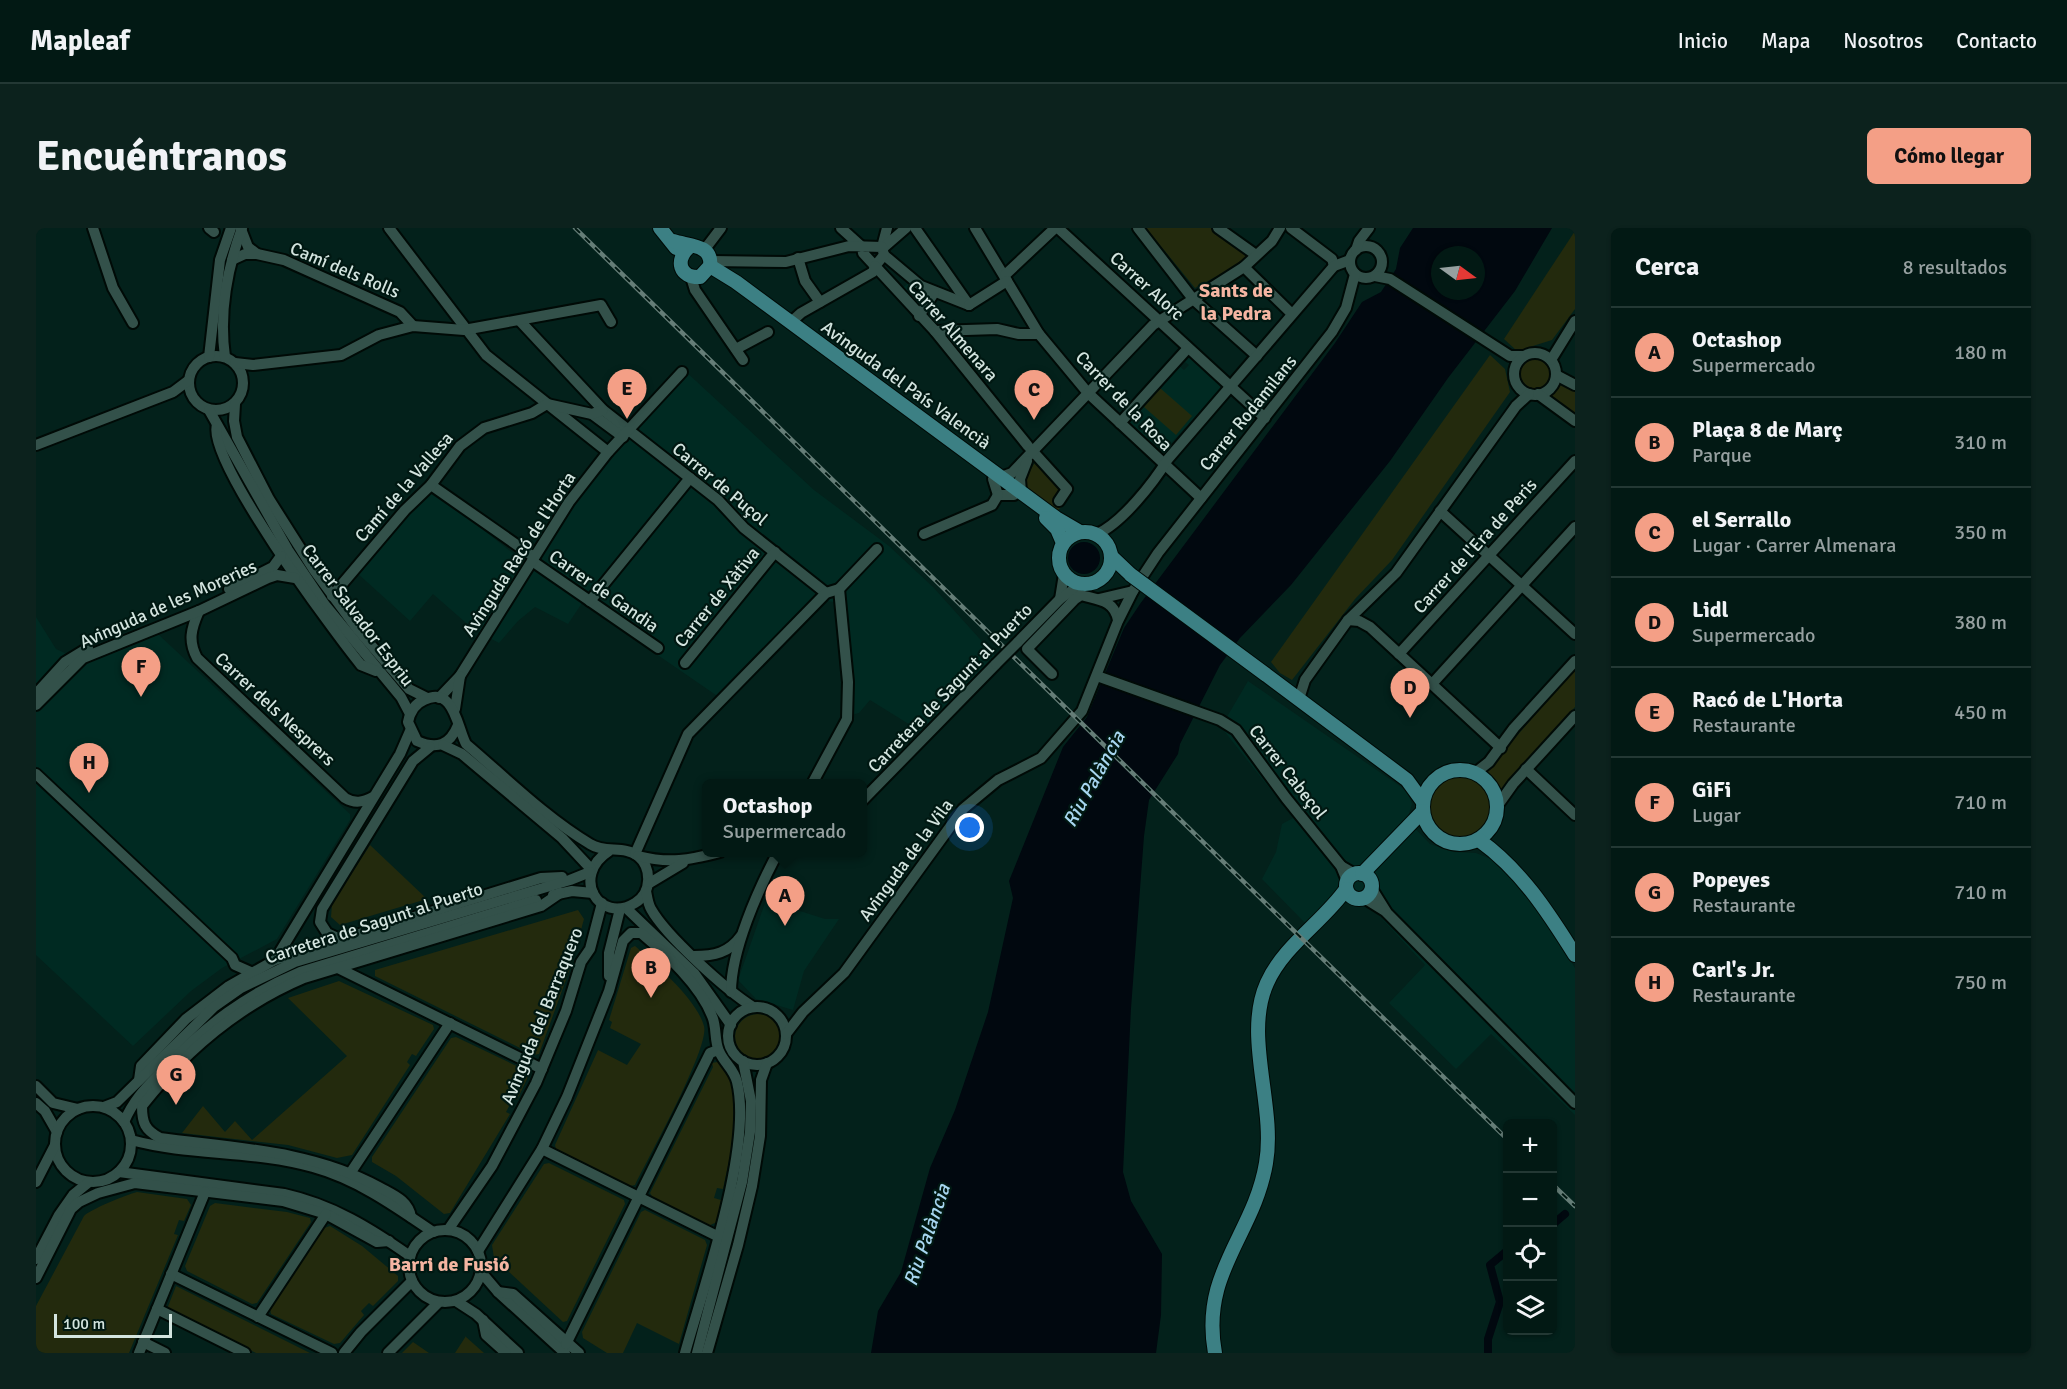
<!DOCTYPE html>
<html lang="es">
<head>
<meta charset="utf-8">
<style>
  :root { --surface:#021914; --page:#0c221d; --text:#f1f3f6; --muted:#96a0a0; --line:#233834; --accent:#f49f86 }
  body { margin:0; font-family:Signika,sans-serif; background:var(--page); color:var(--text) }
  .controls { position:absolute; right:18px; bottom:18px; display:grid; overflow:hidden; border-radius:9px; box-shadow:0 2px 4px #0004 }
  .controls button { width:54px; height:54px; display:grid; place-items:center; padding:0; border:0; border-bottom:2px solid var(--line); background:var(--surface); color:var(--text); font:30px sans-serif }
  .compass { position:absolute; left:1395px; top:18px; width:54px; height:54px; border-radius:50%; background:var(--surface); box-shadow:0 2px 4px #0004; rotate:105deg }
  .scale { position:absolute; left:18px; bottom:15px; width:118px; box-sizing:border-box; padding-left:6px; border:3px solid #d3e4df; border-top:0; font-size:16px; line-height:21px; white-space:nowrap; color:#d3e4df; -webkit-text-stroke:4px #001812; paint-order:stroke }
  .you { position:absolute; left:934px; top:600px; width:21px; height:21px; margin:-15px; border:4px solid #fff; border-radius:50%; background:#1a73e8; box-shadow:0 0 0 9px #1a73e833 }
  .badge { display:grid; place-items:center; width:39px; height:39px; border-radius:50%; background:var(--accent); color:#111; font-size:20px; font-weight:700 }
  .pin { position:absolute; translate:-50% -50px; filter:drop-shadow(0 2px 3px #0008) }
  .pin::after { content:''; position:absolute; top:32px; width:21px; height:18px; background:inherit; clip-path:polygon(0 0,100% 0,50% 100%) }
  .popup { position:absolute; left:666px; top:551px; width:165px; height:78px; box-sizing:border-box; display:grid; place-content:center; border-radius:9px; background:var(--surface); filter:drop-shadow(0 2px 4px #0005); font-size:20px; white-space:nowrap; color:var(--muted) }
  .popup b { font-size:22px; color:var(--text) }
  .popup::after { content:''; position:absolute; left:50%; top:100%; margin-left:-12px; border:12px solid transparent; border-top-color:var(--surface) }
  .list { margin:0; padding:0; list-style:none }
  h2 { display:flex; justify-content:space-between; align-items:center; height:78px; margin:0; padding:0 24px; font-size:26px }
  h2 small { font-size:20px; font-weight:400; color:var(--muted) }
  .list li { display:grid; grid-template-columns:39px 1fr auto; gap:18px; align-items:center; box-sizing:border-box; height:90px; padding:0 24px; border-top:2px solid var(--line) }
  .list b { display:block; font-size:22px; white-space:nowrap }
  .list p { margin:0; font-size:20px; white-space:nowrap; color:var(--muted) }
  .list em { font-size:20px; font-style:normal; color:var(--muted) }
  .icon { flex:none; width:33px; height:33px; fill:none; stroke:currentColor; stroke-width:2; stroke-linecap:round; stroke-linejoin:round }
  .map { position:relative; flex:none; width:1539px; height:1125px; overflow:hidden; border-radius:9px }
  header { display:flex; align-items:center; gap:36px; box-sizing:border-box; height:84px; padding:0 30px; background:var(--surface); border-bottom:2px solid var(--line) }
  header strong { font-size:28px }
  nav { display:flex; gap:33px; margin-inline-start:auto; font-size:21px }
  .intro { display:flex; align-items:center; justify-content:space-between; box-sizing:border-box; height:144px; padding:0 36px }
  h1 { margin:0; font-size:42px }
  .button { padding:15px 27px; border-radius:9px; background:var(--accent); color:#111; font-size:21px; font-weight:700 }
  main { display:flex; gap:36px; padding:0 36px }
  aside { flex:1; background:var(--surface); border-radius:9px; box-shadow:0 2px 4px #0004 }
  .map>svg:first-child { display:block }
  .built { fill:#002a22 }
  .green { fill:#232a0d }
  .water { fill:#01080f; fill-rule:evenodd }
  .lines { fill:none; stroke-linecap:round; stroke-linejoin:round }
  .canal { stroke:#01080f; stroke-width:8 }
  .minor-casing { stroke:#000a06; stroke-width:14 }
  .major-casing { stroke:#000a06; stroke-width:16 }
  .minor { stroke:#33514a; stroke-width:10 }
  .major { stroke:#3c8084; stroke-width:14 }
  .rail-casing { stroke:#657d77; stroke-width:4.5 }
  .rail { stroke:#001812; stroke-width:2; stroke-dasharray:7; stroke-linecap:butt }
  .minor-bridge-casing { stroke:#000a06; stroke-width:14; stroke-linecap:butt }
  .major-bridge-casing { stroke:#000a06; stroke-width:16; stroke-linecap:butt }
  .minor-bridge { stroke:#33514a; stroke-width:10 }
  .major-bridge { stroke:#3c8084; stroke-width:14 }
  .labels { text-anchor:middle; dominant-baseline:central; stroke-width:4.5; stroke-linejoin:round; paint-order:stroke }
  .street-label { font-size:18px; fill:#d3e4df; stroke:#001812 }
  .neighbourhood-label { font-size:20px; font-weight:bold; fill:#f5b5a2; stroke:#001812 }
  .water-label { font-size:20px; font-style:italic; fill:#a7d6f0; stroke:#001812 }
</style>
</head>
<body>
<header>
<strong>Mapleaf</strong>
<nav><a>Inicio</a><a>Mapa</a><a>Nosotros</a><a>Contacto</a></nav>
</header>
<div class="intro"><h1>Encuéntranos</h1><a class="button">Cómo llegar</a></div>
<main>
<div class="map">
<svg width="1539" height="1125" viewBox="0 0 1539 1125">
  <rect width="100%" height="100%" fill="#03211b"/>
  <g class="built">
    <polygon points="874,54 892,66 882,80 865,61"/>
    <polygon points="1155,127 1188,157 1127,224 1093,194 1143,138 1148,142 1153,137 1149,134"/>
    <polygon points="647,141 778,262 853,318 897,359 960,429 884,503 834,472 823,485 804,490 807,442 798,374 790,373 690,474 546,375 532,396 499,379 482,393 463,415 437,401 397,366 374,393 320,344 392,264 436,293 497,341 540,275"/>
    <polygon points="0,389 20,421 51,435 122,406 314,586 314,592 241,711 186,740 155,763 97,818 0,727"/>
    <polygon points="1212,453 1371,563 1376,576 1371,592 1394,616 1417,624 1440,625 1455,631 1480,656 1510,693 1539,740 1539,887 1455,806 1420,841 1353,775 1389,737 1319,662 1282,704 1270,696 1226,651 1240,624 1246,596 1257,590 1185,499"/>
    <polygon points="730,672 789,691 803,691 768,743 757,782 720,771 702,752"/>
  </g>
  <g class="green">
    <polygon points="1110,0 1175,0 1212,27 1205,35 1159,60"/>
    <polygon points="1539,3 1539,81 1516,112 1481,123 1468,111"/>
    <polygon points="1454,127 1469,141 1474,164 1356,332 1319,371 1256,452 1244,445 1235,434"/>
    <circle cx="1500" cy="145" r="16"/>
    <polygon points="1523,154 1539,160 1539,186 1511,167 1521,161"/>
    <polygon points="1124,160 1156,188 1140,207 1108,179"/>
    <polygon points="1001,231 1028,261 1023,273 1027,277 1020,284 990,263 987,254"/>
    <polygon points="1539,441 1539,479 1464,563 1450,543"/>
    <circle cx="1424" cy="579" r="31"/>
    <polygon points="334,617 391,671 304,697 295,689 296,676"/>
    <polygon points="542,682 548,691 535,738 503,826 498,827 339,748 339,742"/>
    <path d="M599,718C620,737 660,770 668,798C674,819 612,930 599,957L594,958L520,921L519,917L562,822L591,837L605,816L574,800L576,794L573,792L595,720Z"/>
    <polygon points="303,753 397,797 398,801 380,828 376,826 371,834 374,837 316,927 301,930 252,917 146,905 167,878 189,904 199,893 216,912 311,828 252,770"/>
    <circle cx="722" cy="809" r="23"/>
    <polygon points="420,809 491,843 492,849 481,872 477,871 470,884 474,886 414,985 408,986 360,948 336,934 336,929 415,810"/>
    <path d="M681,834L686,835C709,872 696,920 687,961L681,960L678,970L685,972L681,994L672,998L617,970L614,965L677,839L676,835Z"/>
    <polygon points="513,935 588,972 589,976 531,1093 527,1094 458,1030 456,1017 508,936"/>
    <path d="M101,964L151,971L155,977L148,993L143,992L138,1006L142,1007L93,1125H0V1078L48,988C55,981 90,967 101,964Z"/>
    <polygon points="179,975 251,984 274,990 275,994 221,1075 216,1076 151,1043 149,1038 174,978"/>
    <polygon points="609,982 669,1012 671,1017 643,1116 601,1095 587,1125 571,1125 547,1110 546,1104 605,984"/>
    <polygon points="294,998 326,1018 362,1048 362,1053 337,1078 333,1075 325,1083 328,1087 304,1115 298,1116 235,1086 234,1081 288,1000"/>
    <polygon points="140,1058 274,1125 220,1125 131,1081"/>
    <polygon points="430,1108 430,1109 448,1125 419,1125"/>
    <polygon points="377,1114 393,1125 366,1125"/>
  </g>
  <g class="water">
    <path d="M1377,0H1516L1479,63L1412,150L1354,233L1255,357L1204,410L1184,437L1144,516L1142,526L1113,572L1108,608L1095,780L1087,944L1095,973L1126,1026L1125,1087L1120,1125H835L842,1083L865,1044L894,940L919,882L952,784L977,670L973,653L1027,519L1051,489L1088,400L1104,376L1299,115L1326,74L1345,64L1360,41L1364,20ZM1404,27H1440V63H1404Z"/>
    <circle cx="1048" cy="330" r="16"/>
  </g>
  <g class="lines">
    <g class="canal">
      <polyline points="1516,997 1529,986"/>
      <polyline points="1452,1125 1452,1111 1464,1074 1454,1037 1472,1022"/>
    </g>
    <defs>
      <g id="minor">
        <polyline points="57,0 77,60 97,95"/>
        <polyline points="173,0 178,4"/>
        <polyline points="353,0 450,127 572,224"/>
        <polyline points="805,0 826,19"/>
        <polyline points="879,0 933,77"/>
        <polyline points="939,0 1003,106 1052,165 1165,270"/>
        <polyline points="1022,0 1229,190"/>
        <polyline points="1102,0 1157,71 1221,128"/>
        <polyline points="1182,0 1220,27"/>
        <polyline points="1255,0 1296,31 1298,38"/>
        <polyline points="205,1 212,19 221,26"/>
        <circle cx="1330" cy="34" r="16"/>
        <polyline points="846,19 851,0"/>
        <polyline points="847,20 870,0"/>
        <polyline points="669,21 685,0"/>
        <polyline points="1320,22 1323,13 1333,0"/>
        <polyline points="848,27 885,58 933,77"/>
        <polyline points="762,30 769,53 784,74"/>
        <polyline points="196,32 209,26 221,26 248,32 364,84 377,98"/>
        <polyline points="675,33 750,34 813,18 846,19 848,27 839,38 827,25 826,19"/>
        <polyline points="1208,39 1256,86"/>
        <polyline points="969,47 1019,0"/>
        <polyline points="1339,48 1354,51 1474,128 1487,128"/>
        <polyline points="655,49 659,62 707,132"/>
        <polyline points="933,77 971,53"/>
        <polyline points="883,88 898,65"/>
        <polyline points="484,93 567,182 682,272 708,300 790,365"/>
        <polyline points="755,94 765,85 837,44 839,38 899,103 992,218 1031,261 1023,273"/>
        <polyline points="899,103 961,101 983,106 1003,106"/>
        <polyline points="700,121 732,104"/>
        <circle cx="1499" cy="146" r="21"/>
        <circle cx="180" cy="155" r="27"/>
        <polyline points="173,129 184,32 195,0"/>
        <path d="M189,129C183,86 191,41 206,0"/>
        <polyline points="1515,132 1539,93"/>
        <polyline points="199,135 217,137 305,127 343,107 377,98 428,102 565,77 575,94"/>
        <polyline points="1520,147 1539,157"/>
        <polyline points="1502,166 1539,193"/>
        <polyline points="199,176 198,193 201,209 233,271 278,342 322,402 373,461 391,470"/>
        <polyline points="173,182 252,322 289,377 365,469 374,486"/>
        <polyline points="556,186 587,209"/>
        <polyline points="1084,195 1152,120"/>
        <path d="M181,197C169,230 299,405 325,437L340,443"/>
        <polyline points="0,217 137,164 153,152"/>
        <polyline points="965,249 976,245 1117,97 1208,39 1236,13 1244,0"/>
        <polyline points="957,251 962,267"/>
        <polyline points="395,257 498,329"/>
        <polyline points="985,264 984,251 991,233"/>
        <polyline points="962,267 978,267"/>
        <polyline points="1404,283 1539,406"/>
        <polyline points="888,306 956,277 962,267"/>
        <path d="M1061,306C1086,295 1118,254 1132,231L1298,38L1314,32"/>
        <polyline points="496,333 622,420"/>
        <polyline points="193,361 237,339 245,328"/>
        <polyline points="296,368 369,282 395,257 424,218 448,200 496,185 511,176 556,186 567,182"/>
        <polyline points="1024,371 1028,346"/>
        <polyline points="1063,371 1097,363"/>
        <polyline points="554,373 654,250"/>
        <path d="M163,383C155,401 152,413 161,430L309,570C319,576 327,574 337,569"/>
        <polyline points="1312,392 1323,393 1334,399 1465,520"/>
        <polyline points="981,415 1024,371 1045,356"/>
        <polyline points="1363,426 1539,233"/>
        <polyline points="649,435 739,324"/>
        <path d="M1016,446L991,421L1039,371L1045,367C1063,372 1078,372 1082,392"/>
        <polyline points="1061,448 1184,492 1200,502 1250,570 1305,638 1311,653"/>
        <polyline points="1396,456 1539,299"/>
        <polyline points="0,466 29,434 52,420"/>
        <polyline points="403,470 424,448 533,274 572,224 646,144"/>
        <polyline points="1263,471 1269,452 1312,392 1360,345 1480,178 1493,166"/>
        <polyline points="0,477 47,430 163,383 232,350 241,347 259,350"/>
        <polyline points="419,481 424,448"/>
        <path d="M422,497C414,517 401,522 381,513L372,494C374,484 378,476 388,472C418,457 421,499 430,516C470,550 509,589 554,616C569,626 588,617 602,628C616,640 616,665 599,675C563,697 534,648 573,623"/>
        <polyline points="407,517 426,526 526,610 555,641"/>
        <polyline points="1490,541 1539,587"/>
        <polyline points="1439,545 1453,534 1478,500 1539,433"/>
        <polyline points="0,546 196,730 199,737 217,745"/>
        <polyline points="776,556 811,491 812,454 803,361"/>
        <polyline points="827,572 960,436"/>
        <polyline points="1462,577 1477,556 1539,488"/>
        <polyline points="599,626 652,506 790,365 803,361 841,321"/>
        <path d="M602,628C634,636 653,632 684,624"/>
        <polyline points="1305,638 1319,646"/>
        <polyline points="612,656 647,635"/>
        <polyline points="1336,661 1351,685 1539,875"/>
        <path d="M610,663C611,668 612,676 615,681C630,708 690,762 717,779"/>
        <polyline points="517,667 536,663 557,665"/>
        <polyline points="1328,670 1349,683"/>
        <polyline points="590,680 658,745 695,797"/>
        <polyline points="304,711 291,705 284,694 286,681 377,533 394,519"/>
        <path d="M658,728C678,728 693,725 705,708"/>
        <polyline points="239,732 364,526 374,503"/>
        <polyline points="302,740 506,841"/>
        <polyline points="573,748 573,725 584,681"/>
        <path d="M695,764C695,722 722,662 742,624"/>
        <circle cx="721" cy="808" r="29"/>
        <polyline points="750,806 767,784 808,745 927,581 962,552 1005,530 1046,483 1082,393 1097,363 1122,325 1296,104 1310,80 1319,46"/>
        <polyline points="103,852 105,838 150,791 193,758 239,732 505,650 526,649"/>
        <polyline points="0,858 17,875 42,881"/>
        <polyline points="0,875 9,883 21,904"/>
        <circle cx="57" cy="916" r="38"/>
        <polyline points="68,879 81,874 178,779 205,760 259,734 534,652 554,644"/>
        <path d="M88,894C99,869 111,859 130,839C171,797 209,767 264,744L500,672"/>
        <path d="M95,912C154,928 218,922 277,939C321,951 359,978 397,1004"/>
        <polyline points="506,921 681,1008"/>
        <path d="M83,944L248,966C297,977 334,1000 374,1028"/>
        <polyline points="315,944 414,795"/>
        <polyline points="0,954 19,917"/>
        <path d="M375,989C372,972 357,967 343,959C275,922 199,920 124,910C109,902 106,895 106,878C150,822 202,778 268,750L505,678L524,665"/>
        <circle cx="409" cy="1038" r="36"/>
        <polyline points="412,1002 456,938 500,855 530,783 545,734 554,721 566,675"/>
        <path d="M442,1023L506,921L531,869L573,763L587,713L595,705H605C631,727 664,757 676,788C681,799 678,812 683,823C688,835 698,841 701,854C717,919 668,1057 649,1125"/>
        <polyline points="0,1031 23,987 37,967 53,954"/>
        <polyline points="445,1044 462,1064 529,1125"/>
        <polyline points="135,1046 296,1125"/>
        <polyline points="0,1050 35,981 43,974 62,965 99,955 247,973 290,986 341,1014 353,1013"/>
        <polyline points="462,1064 477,1066 543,1125"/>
        <polyline points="420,1073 440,1086 482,1125"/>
        <polyline points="121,1081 209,1125"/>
        <polyline points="222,1089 290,986"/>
        <polyline points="447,1092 450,1107 470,1125"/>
        <polyline points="107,1114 129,1125"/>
        <polyline points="530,1116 674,825 682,822"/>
        <polyline points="103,1125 169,964"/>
        <polyline points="308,1125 325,1104 376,1053"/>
        <polyline points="352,1125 403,1074"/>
        <polyline points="661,1125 706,954 714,904 715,873 707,833"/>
        <polyline points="671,1125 702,1017 716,958 724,908 725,852 731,835"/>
      </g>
      <g id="major">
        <polyline points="624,0 640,20"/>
        <path d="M637,13C652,18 677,16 674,38L664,49C643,50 639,32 653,19"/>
        <polyline points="674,38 700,54 1020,290 1044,304"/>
        <polyline points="1010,290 1021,301 1027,315"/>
        <circle cx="1049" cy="330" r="26"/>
        <polyline points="1075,328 1095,347"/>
        <polyline points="1229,446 1371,552 1387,574"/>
        <circle cx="1424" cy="579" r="37"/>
        <path d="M1443,612C1485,642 1512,684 1539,727"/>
        <circle cx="1323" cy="658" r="13"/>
        <polyline points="1326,646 1387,583"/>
        <path d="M1179,1125C1164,1044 1218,1007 1230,935C1240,878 1207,808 1231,755C1248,717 1287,694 1310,661"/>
      </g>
    </defs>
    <use href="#minor" class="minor-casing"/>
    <use href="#major" class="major-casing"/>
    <use href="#minor" class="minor"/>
    <use href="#major" class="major"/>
    <defs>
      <g id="rail">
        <polyline points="539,0 1472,912"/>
        <polyline points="1516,956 1539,978"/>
      </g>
    </defs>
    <use href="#rail" class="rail-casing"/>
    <use href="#rail" class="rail"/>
    <defs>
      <polyline id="minor-bridge" points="960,436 981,415"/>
      <polyline id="major-bridge" points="1095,347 1229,446"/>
    </defs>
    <use href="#minor-bridge" class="minor-bridge-casing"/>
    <use href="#major-bridge" class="major-bridge-casing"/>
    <use href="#minor-bridge" class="minor-bridge"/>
    <use href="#major-bridge" class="major-bridge"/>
  </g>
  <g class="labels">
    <g class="street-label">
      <text transform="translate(309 42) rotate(23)">Camí dels Rolls</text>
      <text transform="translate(1111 58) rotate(42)">Carrer Alorc</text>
      <text transform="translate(917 103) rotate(49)">Carrer Almenara</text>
      <text transform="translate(870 157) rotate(36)">Avinguda del País Valencià</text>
      <text transform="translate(1088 173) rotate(46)">Carrer de la Rosa</text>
      <text transform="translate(1212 185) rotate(-51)">Carrer Rodamilans</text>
      <text transform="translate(684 256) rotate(40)">Carrer de Puçol</text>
      <text transform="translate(368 259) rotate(-49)">Camí de la Vallesa</text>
      <text transform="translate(1439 318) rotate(-48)">Carrer de l'Era de Peris</text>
      <text transform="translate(483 326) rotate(-57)">Avinguda Racó de l'Horta</text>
      <text transform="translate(568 363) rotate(35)">Carrer de Gandia</text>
      <text transform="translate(681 369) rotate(-51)">Carrer de Xàtiva</text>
      <text transform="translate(132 376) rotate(-24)">Avinguda de les Moreries</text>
      <text transform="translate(322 387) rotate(53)">Carrer Salvador Espriu</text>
      <text transform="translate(914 460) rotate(-46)">Carretera de Sagunt al Puerto</text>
      <text transform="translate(239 481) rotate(43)">Carrer dels Nesprers</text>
      <text transform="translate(1252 544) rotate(52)">Carrer Cabeçol</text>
      <text transform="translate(870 632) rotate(-54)">Avinguda de la Vila</text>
      <text transform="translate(338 695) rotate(-18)">Carretera de Sagunt al Puerto</text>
      <text transform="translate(506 788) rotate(-68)">Avinguda del Barraquero</text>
    </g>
    <g class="neighbourhood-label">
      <text x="1200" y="62">Sants de<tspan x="1200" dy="23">la Pedra</tspan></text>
      <text x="413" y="1036">Barri de Fusió</text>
    </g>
    <g class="water-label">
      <text transform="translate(1058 551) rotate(-61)">Riu Palància</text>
      <text transform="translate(891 1007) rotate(-71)">Riu Palància</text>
    </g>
  </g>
</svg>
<div class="controls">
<button>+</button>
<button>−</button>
<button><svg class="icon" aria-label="locate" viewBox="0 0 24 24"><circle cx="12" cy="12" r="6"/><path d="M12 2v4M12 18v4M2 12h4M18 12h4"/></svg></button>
<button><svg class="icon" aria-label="layers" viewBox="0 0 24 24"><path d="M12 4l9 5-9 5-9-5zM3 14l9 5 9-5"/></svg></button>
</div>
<svg class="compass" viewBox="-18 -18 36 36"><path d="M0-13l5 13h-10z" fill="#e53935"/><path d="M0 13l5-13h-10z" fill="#96a0a0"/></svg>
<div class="scale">100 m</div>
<div class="you"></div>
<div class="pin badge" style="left:749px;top:698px">A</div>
<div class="popup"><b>Octashop</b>Supermercado</div>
<div class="pin badge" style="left:615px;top:770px">B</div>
<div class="pin badge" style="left:998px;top:192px">C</div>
<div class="pin badge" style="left:1374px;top:490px">D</div>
<div class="pin badge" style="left:591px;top:191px">E</div>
<div class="pin badge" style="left:105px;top:469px">F</div>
<div class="pin badge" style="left:140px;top:877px">G</div>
<div class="pin badge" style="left:53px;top:565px">H</div>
</div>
<aside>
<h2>Cerca<small>8 resultados</small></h2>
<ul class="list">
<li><span class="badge">A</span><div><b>Octashop</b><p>Supermercado</p></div><em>180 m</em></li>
<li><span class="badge">B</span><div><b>Plaça 8 de Març</b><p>Parque</p></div><em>310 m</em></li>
<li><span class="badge">C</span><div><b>el Serrallo</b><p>Lugar · Carrer Almenara</p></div><em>350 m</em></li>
<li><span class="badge">D</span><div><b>Lidl</b><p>Supermercado</p></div><em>380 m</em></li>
<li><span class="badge">E</span><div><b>Racó de L'Horta</b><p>Restaurante</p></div><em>450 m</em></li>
<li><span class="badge">F</span><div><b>GiFi</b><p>Lugar</p></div><em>710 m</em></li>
<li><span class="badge">G</span><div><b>Popeyes</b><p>Restaurante</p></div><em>710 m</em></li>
<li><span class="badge">H</span><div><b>Carl's Jr.</b><p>Restaurante</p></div><em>750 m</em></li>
</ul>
</aside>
</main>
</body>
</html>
